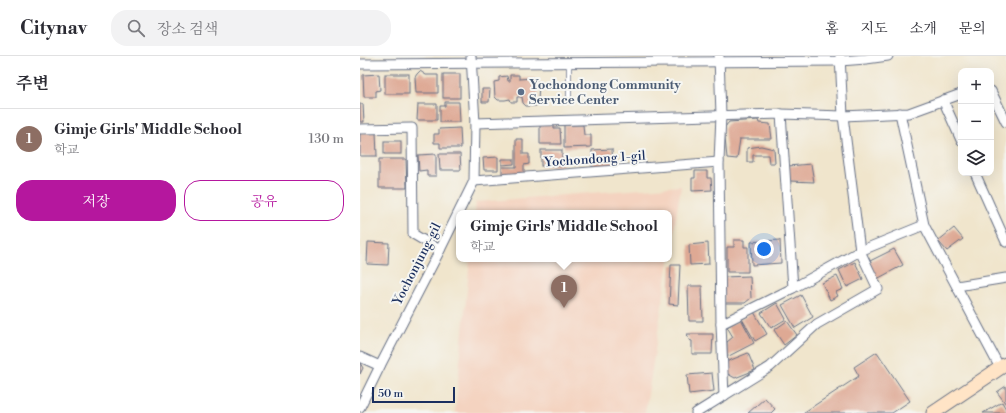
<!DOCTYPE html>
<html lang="ko">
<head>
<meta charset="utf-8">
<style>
  :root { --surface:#fff; --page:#f2f2f3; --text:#2b2b33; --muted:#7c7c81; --line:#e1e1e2; --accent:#b5179e }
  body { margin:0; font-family:"Libre Bodoni","Noto Serif KR",serif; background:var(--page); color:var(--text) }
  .controls { position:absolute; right:12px; top:12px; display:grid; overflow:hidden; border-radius:8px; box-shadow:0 4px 16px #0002 }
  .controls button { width:36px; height:36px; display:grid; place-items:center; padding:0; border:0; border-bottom:1px solid var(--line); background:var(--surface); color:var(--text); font:20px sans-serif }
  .scale { position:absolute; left:12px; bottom:10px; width:83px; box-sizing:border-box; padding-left:4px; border:2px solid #1b2f5e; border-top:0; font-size:11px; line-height:14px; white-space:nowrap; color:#1b2f5e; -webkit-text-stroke:3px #f6f6f2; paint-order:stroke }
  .you { position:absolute; left:404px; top:193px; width:14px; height:14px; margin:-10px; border:3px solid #fff; border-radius:50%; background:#1a73e8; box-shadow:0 0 0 6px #1a73e833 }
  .badge { display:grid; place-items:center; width:26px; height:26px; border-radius:50%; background:var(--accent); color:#fff; font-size:13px; font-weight:700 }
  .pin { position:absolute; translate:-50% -33px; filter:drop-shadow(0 1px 2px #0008) }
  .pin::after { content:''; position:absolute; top:21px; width:14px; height:12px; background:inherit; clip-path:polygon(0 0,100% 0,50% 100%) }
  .popup { position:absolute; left:96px; top:154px; width:216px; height:52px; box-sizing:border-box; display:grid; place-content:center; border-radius:8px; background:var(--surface); filter:drop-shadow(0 1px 3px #0005); font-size:13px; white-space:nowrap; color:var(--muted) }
  .popup b { font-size:15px; color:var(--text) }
  .popup::after { content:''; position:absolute; left:50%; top:100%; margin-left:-8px; border:8px solid transparent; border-top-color:var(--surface) }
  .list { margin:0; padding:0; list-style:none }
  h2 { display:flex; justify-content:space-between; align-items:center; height:52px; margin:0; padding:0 16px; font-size:17px }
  h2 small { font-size:13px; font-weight:400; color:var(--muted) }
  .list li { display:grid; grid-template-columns:26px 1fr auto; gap:12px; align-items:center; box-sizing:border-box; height:60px; padding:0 16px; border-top:1px solid var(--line) }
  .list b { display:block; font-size:15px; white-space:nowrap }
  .list p { margin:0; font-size:13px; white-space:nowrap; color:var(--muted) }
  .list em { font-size:13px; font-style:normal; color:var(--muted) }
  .actions { display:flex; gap:8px; padding:12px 16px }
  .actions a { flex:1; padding:9px 0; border:1px solid var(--accent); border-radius:16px; text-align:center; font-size:14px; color:var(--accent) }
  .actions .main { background:var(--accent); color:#fff }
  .icon { flex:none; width:22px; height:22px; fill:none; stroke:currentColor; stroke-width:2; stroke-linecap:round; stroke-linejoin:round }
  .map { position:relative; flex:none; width:646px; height:357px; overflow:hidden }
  header { display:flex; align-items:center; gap:24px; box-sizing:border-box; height:56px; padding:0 20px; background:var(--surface); border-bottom:1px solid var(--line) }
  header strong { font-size:19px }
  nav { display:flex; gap:22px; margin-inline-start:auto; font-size:14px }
  .search { width:280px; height:36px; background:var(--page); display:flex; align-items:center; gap:10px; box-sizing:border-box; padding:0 14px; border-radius:16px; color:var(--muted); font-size:15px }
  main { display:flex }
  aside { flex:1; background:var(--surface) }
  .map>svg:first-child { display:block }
  .built { fill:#f4d3c0 }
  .building { fill:#dea994 }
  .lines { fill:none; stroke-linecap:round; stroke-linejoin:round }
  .service-casing { stroke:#666f84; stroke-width:6 }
  .minor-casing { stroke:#666f84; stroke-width:11 }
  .secondary-casing { stroke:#666f84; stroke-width:15 }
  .service { stroke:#fff; stroke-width:4.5 }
  .minor { stroke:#fff; stroke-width:9 }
  .secondary { stroke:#ffe4c6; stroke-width:13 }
  .service-dot { fill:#5c6f8a; stroke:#f6f6f2; stroke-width:1.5 }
  .labels { text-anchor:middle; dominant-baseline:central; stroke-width:4; stroke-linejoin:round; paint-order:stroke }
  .service-label { font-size:13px; font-weight:bold; fill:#4e5e75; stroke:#f6f6f2; text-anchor:start }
  .street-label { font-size:13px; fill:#1b2f5e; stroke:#f6f6f2 }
</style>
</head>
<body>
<header>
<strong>Citynav</strong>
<div class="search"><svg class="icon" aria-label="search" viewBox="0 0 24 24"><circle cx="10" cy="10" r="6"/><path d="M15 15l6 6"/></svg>장소 검색</div>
<nav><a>홈</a><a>지도</a><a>소개</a><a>문의</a></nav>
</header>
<main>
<aside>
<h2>주변<small></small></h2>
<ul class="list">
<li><span class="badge" style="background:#8d6e63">1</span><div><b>Gimje Girls' Middle School</b><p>학교</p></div><em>130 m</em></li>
</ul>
<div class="actions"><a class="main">저장</a><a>공유</a></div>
</aside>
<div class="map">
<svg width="646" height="357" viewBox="0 0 646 357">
  <rect width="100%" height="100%" fill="#f6f6f2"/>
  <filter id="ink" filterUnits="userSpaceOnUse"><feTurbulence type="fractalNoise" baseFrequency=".025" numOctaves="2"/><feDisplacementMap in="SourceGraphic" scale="8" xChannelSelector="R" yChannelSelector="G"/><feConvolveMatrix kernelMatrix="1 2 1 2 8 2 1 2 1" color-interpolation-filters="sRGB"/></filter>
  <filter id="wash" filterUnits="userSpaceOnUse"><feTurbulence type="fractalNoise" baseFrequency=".012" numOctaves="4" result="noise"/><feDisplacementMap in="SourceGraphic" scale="16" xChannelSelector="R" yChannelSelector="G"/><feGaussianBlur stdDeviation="0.9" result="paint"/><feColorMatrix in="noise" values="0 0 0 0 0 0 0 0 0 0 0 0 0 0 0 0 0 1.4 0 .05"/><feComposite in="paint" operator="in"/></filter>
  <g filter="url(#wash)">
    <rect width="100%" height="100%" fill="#f0e5cc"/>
    <polygon class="built" points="321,130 285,357 95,357 110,203 309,203 309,157 115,157 116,146"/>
    <g id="blocks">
      <g class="building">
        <polygon points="60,15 66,19 78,19 78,37 56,37 55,21 57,18"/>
        <polygon points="19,18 20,34 16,35 16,41 4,41 3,19"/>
        <rect x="25" y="18" width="24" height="20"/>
        <rect x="83" y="18" width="17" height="24"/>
        <polygon points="150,19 159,19 159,23 174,22 179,26 178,46 176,50 166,50 163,47 162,41 157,41 157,46 151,46 150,43 145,44 138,44 135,41 134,26 139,25 139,21 147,20 148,25 150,25"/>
        <polygon points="122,33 130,33 129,46 122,46"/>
        <polygon points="85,46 99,46 100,66 80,66 80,50 85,50"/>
        <polygon points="0,48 3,48 4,66 0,66"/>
        <polygon points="58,48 77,48 77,64 57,64"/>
        <polygon points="398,64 399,67 410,68 412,83 380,83 377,103 367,102 364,72 369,66"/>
        <polygon points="194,68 194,72 200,72 201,88 180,88 180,69"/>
        <polygon points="204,69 223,69 224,79 231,79 231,91 204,92"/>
        <polygon points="100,72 101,92 80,92 80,87 74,87 74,78 79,78 79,73"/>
        <polygon points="16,76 17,100 0,100 0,77"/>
        <polygon points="156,83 163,83 163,98 169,98 169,108 164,109 164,117 142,118 142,111 156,111"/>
        <rect x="24" y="85" width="17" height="13"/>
        <polygon points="401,90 414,93 415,107 409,107 408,99 393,99 393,106 387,106 387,92"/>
        <polygon points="252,93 253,110 232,111 232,94"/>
        <rect x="181" y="94" width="21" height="16"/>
        <polygon points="76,98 76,120 67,120 67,114 59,115 58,99"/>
        <polygon points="79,98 100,98 101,114 80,114"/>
        <polygon points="138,101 138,114 124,114 123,102"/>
        <polygon points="19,103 46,103 47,132 19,132"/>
        <polygon points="142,103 154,103 154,108 142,109"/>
        <polygon points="451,108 454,126 430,125 428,110"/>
        <polygon points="335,115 347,115 347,122 351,122 352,134 332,135 332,122 335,122"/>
        <polygon points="594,172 603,183 587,195 578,185"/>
        <polygon points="374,184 384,184 384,191 388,191 388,216 367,216 367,191 374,191"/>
        <polygon points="420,184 421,207 392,209 391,186"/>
        <polygon points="8,186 29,187 28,209 7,208"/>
        <polygon points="348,187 349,208 330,209 329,189"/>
        <polygon points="534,193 543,209 517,223 508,206"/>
        <polygon points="495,206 503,223 487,231 479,214"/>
        <polygon points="311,209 320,209 318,249 309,248"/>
        <polygon points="390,220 391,242 385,247 364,247 363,221"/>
        <polygon points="477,220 483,233 476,236 478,240 470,244 462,227"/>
        <polygon points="328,230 342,230 343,265 329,265"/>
        <polygon points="441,239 453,261 435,272 422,249"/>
        <polygon points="417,247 426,263 411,272 401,257"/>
        <polygon points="394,256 407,278 395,285 382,263"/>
        <polygon points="381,263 394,287 367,301 367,286 373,281 367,271"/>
        <polygon points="427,265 437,279 424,289 414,274"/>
        <polygon points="327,278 353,278 352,298 332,298 332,285 329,284"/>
        <polygon points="517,296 550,345 532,357 443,357 499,320 494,311"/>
        <polygon points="388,297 395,314 375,322 366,317 366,306"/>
        <polygon points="0,307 3,312 0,318"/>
        <polygon points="352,317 354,335 329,338 327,319"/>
        <polygon points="646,330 646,348 637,336"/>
        <polygon points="405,342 415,353 411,357 388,357"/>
        <polygon points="642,346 646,353 646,357 623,357"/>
      </g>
    </g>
  </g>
  <g filter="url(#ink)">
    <use href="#blocks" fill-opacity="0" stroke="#666f84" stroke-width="1"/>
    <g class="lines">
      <defs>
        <polyline id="service" points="209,7 209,44"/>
        <g id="minor">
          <polyline points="359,0 361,59 359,106 361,268 364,340"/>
          <polyline points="0,8 480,5 506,3 528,0"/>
          <polyline points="631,35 646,66"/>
          <polyline points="583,44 601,84"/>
          <polyline points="540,57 564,169 640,312"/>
          <polyline points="421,58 433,232"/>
          <polyline points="115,67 421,58 483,60 549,57 601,38"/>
          <polyline points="0,73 52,72 53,178 80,194"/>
          <polyline points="615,117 646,186"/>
          <polyline points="114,125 359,106"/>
          <polyline points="597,230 646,222"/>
          <polyline points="361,268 433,232 500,195 564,169"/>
          <polyline points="0,301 20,310"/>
          <polyline points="0,351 20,310 80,194 114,125 115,67 111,0"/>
          <polyline points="336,357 410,311 457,268 518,233 500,195 483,60 480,0"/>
        </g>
        <polyline id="secondary" points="573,357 646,308"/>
      </defs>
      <use href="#service" class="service-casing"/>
      <use href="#minor" class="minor-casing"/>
      <use href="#secondary" class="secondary-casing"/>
      <use href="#service" class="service"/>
      <use href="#minor" class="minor"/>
      <use href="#secondary" class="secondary"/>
    </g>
  </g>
  <circle class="service-dot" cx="161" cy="36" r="4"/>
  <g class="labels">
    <g class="service-label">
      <text x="169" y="29">Yochondong Community<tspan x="169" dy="15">Service Center</tspan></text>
    </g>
    <g class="street-label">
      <text transform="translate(235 103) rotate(-4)">Yochondong 1-gil</text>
      <text transform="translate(57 208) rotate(-63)">Yochonjung-gil</text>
    </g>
  </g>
</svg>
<div class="controls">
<button>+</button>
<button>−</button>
<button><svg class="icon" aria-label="layers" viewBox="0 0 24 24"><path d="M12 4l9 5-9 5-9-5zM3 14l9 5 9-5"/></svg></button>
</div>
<div class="scale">50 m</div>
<div class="you"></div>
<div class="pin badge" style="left:204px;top:252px;background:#8d6e63">1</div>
<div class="popup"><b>Gimje Girls' Middle School</b>학교</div>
</div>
</main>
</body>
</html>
